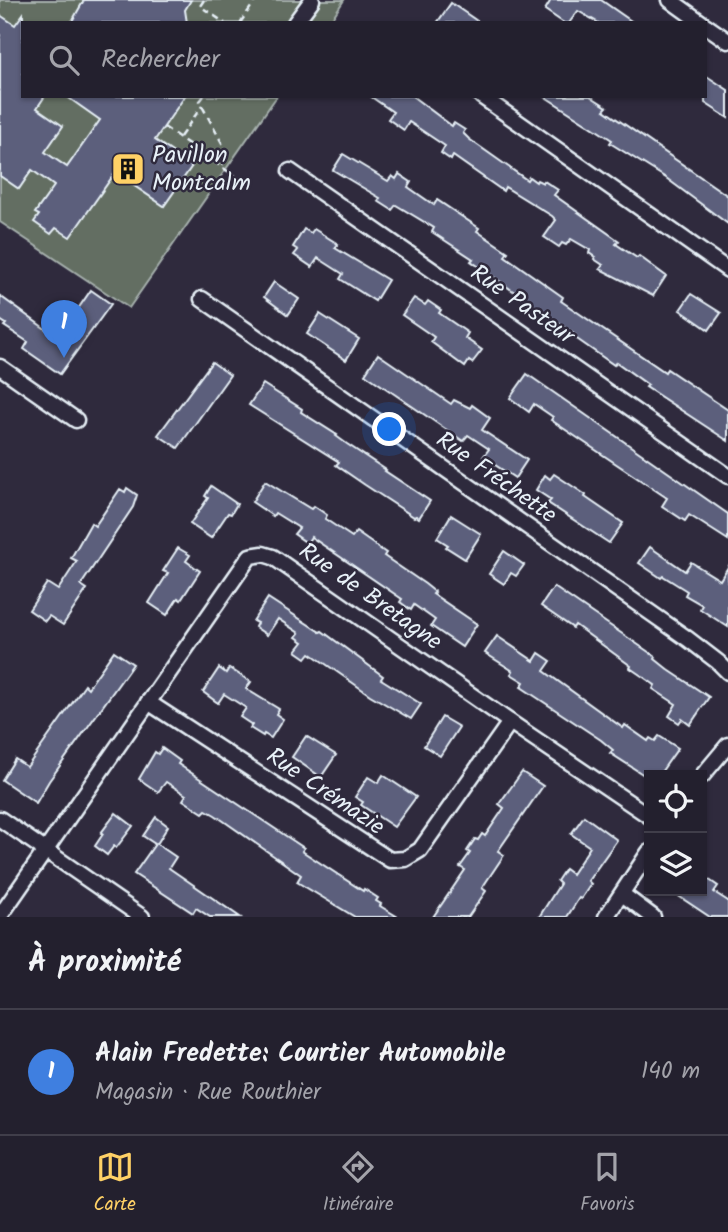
<!DOCTYPE html>
<html lang="fr">
<head>
<meta charset="utf-8">
<style>
  :root { --surface:#23202e; --page:#2b2836; --text:#f1f3f6; --muted:#a3a3aa; --line:#403e4a; --accent:#ffd166 }
  body { margin:0; font-family:Kalam,sans-serif; background:var(--page); color:var(--text) }
  .controls { position:absolute; right:21px; bottom:21px; display:grid; overflow:hidden; border-radius:0px; box-shadow:0 2px 5px #0004 }
  .controls button { width:63px; height:63px; display:grid; place-items:center; padding:0; border:0; border-bottom:2px solid var(--line); background:var(--surface); color:var(--text); font:35px sans-serif }
  .you { position:absolute; left:390px; top:430px; width:24px; height:24px; margin:-18px; border:5px solid #fff; border-radius:50%; background:#1a73e8; box-shadow:0 0 0 10px #1a73e833 }
  .badge { display:grid; place-items:center; width:46px; height:46px; border-radius:50%; background:var(--accent); color:#fff; font-size:23px; font-weight:700 }
  .pin { position:absolute; translate:-50% -58px; filter:drop-shadow(0 2px 4px #0008) }
  .pin::after { content:''; position:absolute; top:37px; width:24px; height:21px; background:inherit; clip-path:polygon(0 0,100% 0,50% 100%) }
  .list { margin:0; padding:0; list-style:none }
  h2 { display:flex; justify-content:space-between; align-items:center; height:91px; margin:0; padding:0 28px; font-size:30px }
  h2 small { font-size:23px; font-weight:400; color:var(--muted) }
  .list li { display:grid; grid-template-columns:46px 1fr auto; gap:21px; align-items:center; box-sizing:border-box; height:126px; padding:0 28px; border-top:2px solid var(--line) }
  .list b { display:block; font-size:26px; white-space:nowrap }
  .list p { margin:0; font-size:23px; white-space:nowrap; color:var(--muted) }
  .list em { font-size:23px; font-style:normal; color:var(--muted) }
  .icon { flex:none; width:38px; height:38px; fill:none; stroke:currentColor; stroke-width:2; stroke-linecap:round; stroke-linejoin:round }
  .map { position:relative; flex:none; width:728px; height:917px; overflow:hidden }
  .search { position:absolute; background:var(--surface); box-shadow:0 2px 5px #0004; left:21px; right:21px; top:21px; height:77px; display:flex; align-items:center; gap:18px; box-sizing:border-box; padding:0 24px; border-radius:0px; color:var(--muted); font-size:26px }
  .sheet { height:217px; background:var(--surface) }
  nav { display:flex; justify-content:space-around; align-items:center; box-sizing:border-box; height:98px; border-top:2px solid var(--line); background:var(--surface); font-size:19px; color:var(--muted) }
  nav a { display:grid; justify-items:center; gap:4px }
  nav .on { color:var(--accent) }
  .map>svg:first-child { display:block }
  .green { fill:#636e62; stroke:#a6b0ad; stroke-width:2 }
  .building { fill:#5b5f7c; stroke:#e8f1f8; stroke-width:2 }
  .lines { fill:none; stroke-linecap:round; stroke-linejoin:round }
  .minor-casing { stroke:#e8f1f8; stroke-width:19 }
  .path { stroke:#e8f1f8; stroke-width:2.5; stroke-dasharray:7 5; stroke-linecap:butt }
  .minor { stroke:#2f2a3d; stroke-width:14 }
  .labels { text-anchor:middle; dominant-baseline:central; stroke-width:5; stroke-linejoin:round; paint-order:stroke }
  .poi-label { font-size:24px; fill:#e8f1f8; stroke:#2f2a3d; text-anchor:start }
  .street-label { font-size:24px; fill:#e8f1f8; stroke:#2f2a3d }
</style>
</head>
<body>
<div class="map">
<svg width="728" height="917" viewBox="0 0 728 917">
  <rect width="100%" height="100%" fill="#2f2a3d"/>
  <filter id="ink" filterUnits="userSpaceOnUse"><feTurbulence type="fractalNoise" baseFrequency=".0143" numOctaves="2"/><feDisplacementMap in="SourceGraphic" scale="14" xChannelSelector="R" yChannelSelector="G"/><feConvolveMatrix kernelMatrix="1 2 1 2 8 2 1 2 1" color-interpolation-filters="sRGB"/></filter>
  <g filter="url(#ink)">
    <polygon class="green" points="0,0 344,0 329,23 23,23 23,96 277,96 129,308 0,222"/>
    <g class="building">
      <polygon points="84,0 191,0 185,10 187,23 71,23"/>
      <polygon points="551,0 601,0 634,23 599,23 578,11 569,23 564,23 545,10"/>
      <polygon points="451,3 480,23 437,23"/>
      <polygon points="23,14 23,96 45,96 37,108 63,126 45,152 67,167 100,120 66,96 185,96 155,140 192,166 164,206 115,173 70,237 56,228 51,234 34,222 39,215 35,213 54,186 32,170 19,189 0,176 0,15 15,25"/>
      <polygon points="705,75 728,90 728,118 705,103"/>
      <polygon points="370,96 412,96 452,126 454,123 465,130 463,133 469,139 527,180 529,177 536,182 537,180 543,183 544,181 558,190 554,195 619,241 616,244 637,258 639,256 666,276 653,296 600,269 603,265 594,259 595,257 589,253 590,250 571,239 566,245 562,243 559,247 544,237 556,220 552,216 505,187 503,191 453,156 451,160 441,153 445,146 409,122 404,130 388,119 393,112"/>
      <polygon points="544,96 590,96 607,107 604,110 728,196 728,224 666,178 610,143 612,140"/>
      <polygon points="343,154 388,181 392,176 396,179 399,174 411,182 408,187 434,205 437,200 479,228 477,231 508,252 505,256 563,297 561,301 665,372 667,369 728,410 728,441 646,387 648,385 616,362 614,365 574,337 575,335 471,261 473,259 432,232 434,228 396,205 392,210 378,201 380,198 333,170"/>
      <polygon points="304,229 311,233 314,229 338,244 335,248 388,280 375,301 340,279 343,274 318,258 312,267 294,255 298,250 293,247"/>
      <polygon points="274,282 299,299 288,315 264,297"/>
      <polygon points="91,290 111,304 60,374 24,349 28,342 4,326 6,324 0,320 0,296 58,338"/>
      <polygon points="691,294 721,313 709,330 680,310"/>
      <polygon points="414,298 425,305 428,301 441,310 439,313 468,333 465,338 482,350 472,363 469,361 465,367 431,342 434,337 402,315"/>
      <polygon points="320,314 359,339 346,360 307,334"/>
      <polygon points="378,354 451,404 454,400 470,408 472,405 490,418 482,430 527,460 515,478 483,457 489,449 468,435 463,441 365,374"/>
      <polygon points="212,362 230,375 178,448 158,435"/>
      <polygon points="527,374 728,514 728,540 689,515 685,521 662,506 667,498 551,420 553,417 534,404 529,412 510,398"/>
      <polygon points="263,384 302,409 301,412 337,435 336,436 347,444 386,470 385,471 430,501 419,518 416,516 414,517 365,485 336,465 339,462 249,405"/>
      <polygon points="554,474 586,495 585,497 623,523 609,543 548,503 551,500 536,490 545,475 550,479"/>
      <polygon points="265,481 311,509 314,506 327,515 325,519 352,537 356,532 386,553 384,556 425,584 435,592 433,594 477,624 462,647 431,626 435,620 414,605 411,610 400,602 402,599 311,537 307,543 294,534 299,528 275,513 273,516 252,502"/>
      <polygon points="211,486 237,504 231,514 228,513 211,538 190,524 208,498 205,496"/>
      <polygon points="127,488 137,495 133,507 81,585 87,589 63,625 49,616 45,621 29,610 47,583 58,590 77,561 71,558 91,523 95,526 120,489 125,492"/>
      <polygon points="451,515 481,534 465,559 446,547 448,545 437,538"/>
      <polygon points="650,547 685,571 691,562 720,580 728,567 728,627 700,609 702,605 685,595 687,591 663,576 661,578 639,563"/>
      <polygon points="178,548 190,555 186,561 200,571 181,600 178,598 167,615 149,603 168,573 163,571"/>
      <polygon points="504,551 524,565 516,576 511,573 504,584 489,574"/>
      <polygon points="554,587 656,657 655,659 670,671 709,697 690,725 682,719 679,723 669,716 676,704 653,689 655,685 630,668 631,666 575,625 573,628 541,606"/>
      <polygon points="268,598 320,632 322,631 383,676 381,679 421,704 411,719 370,695 310,653 306,658 296,651 303,642 296,637 299,633 278,619 267,635 255,627 257,623 253,621"/>
      <polygon points="497,636 534,661 539,653 551,661 544,671 623,728 625,725 648,741 650,738 655,741 659,736 678,748 659,775 644,775 610,753 613,750 601,740 521,687 524,682 511,674 513,671 485,653"/>
      <polygon points="114,651 133,664 49,781 36,803 2,780 15,759 27,767 85,685 88,688"/>
      <polygon points="219,668 226,673 229,668 251,682 246,689 279,709 276,714 283,719 271,738 264,734 263,736 250,728 252,725 240,717 246,708 224,694 218,703 203,692"/>
      <polygon points="442,717 459,727 440,756 424,746"/>
      <polygon points="306,736 336,755 321,777 292,757"/>
      <polygon points="162,748 180,761 178,764 304,848 302,851 363,891 364,889 378,898 376,901 381,904 380,906 398,917 355,917 297,882 301,875 215,815 206,810 203,813 183,800 186,795 166,782 158,792 139,779 155,752 158,754"/>
      <polygon points="522,772 543,786 498,851 504,855 482,888 486,891 468,917 433,917 465,870 460,867 470,853 467,851 475,839 478,840 482,834 485,836 504,808 499,804"/>
      <polygon points="383,775 416,797 394,827 361,805 363,802 355,797 368,777 378,783"/>
      <polygon points="116,813 133,826 116,848 114,846 107,855 95,846 103,834 101,833"/>
      <polygon points="584,816 617,840 588,881 591,884 581,899 579,898 567,917 539,917 560,884 557,881 565,869 572,874 590,847 571,834"/>
      <polygon points="156,817 168,826 157,844 176,857 169,868 240,917 210,917 196,908 193,913 134,874 155,844 143,836"/>
      <polygon points="702,875 718,886 714,892 728,901 728,917 710,917 671,891 702,891"/>
    </g>
    <g class="lines">
      <defs>
        <g id="minor">
          <polyline points="670,0 702,23"/>
          <polyline points="295,23 312,0"/>
          <polyline points="705,25 728,41"/>
          <polyline points="481,96 728,270"/>
          <polyline points="290,171 728,476"/>
          <polyline points="202,299 688,639 718,662 728,672"/>
          <polyline points="0,367 76,420"/>
          <polyline points="148,702 390,860 405,859 420,850 510,722"/>
          <polyline points="702,776 728,745"/>
          <polyline points="0,819 142,917"/>
          <polyline points="622,894 653,917"/>
          <polyline points="0,916 250,556 263,554 273,557 510,722 649,816"/>
          <polyline points="606,917 649,852"/>
        </g>
      </defs>
      <use href="#minor" class="minor-casing"/>
      <g class="path">
        <polyline points="204,0 200,6 225,23"/>
        <polyline points="240,23 256,0"/>
        <polyline points="204,96 200,101 202,106 228,154 221,167"/>
        <polyline points="164,127 242,181"/>
        <polyline points="180,137 202,106"/>
      </g>
      <use href="#minor" class="minor"/>
    </g>
  </g>
  <defs>
    <symbol id="building-square" viewBox="-11 -11 22 22"><rect x="-9" y="-9" width="18" height="18" rx="4" fill="#ffd166" stroke="#2f2a3d"/><path d="M-4-6H4V6H1V3H-1V6H-4ZM-2.5-4.3h1.7v1.8h-1.7ZM.8-4.3h1.7v1.8H.8ZM-2.5-1h1.7V.8h-1.7ZM.8-1h1.7V.8H.8Z" fill="#111"/></symbol>
  </defs>
  <g fill-rule="evenodd">
    <use href="#building-square" x="109" y="150" width="38" height="38"/>
  </g>
  <g class="labels">
    <g class="poi-label">
      <text x="152" y="155">Pavillon<tspan x="152" dy="28">Montcalm</tspan></text>
    </g>
    <g class="street-label">
      <text transform="translate(522 305) rotate(35)">Rue Pasteur</text>
      <text transform="translate(496 478) rotate(35)">Rue Fréchette</text>
      <text transform="translate(370 597) rotate(35)">Rue de Bretagne</text>
      <text transform="translate(325 792) rotate(34)">Rue Crémazie</text>
    </g>
  </g>
</svg>
<div class="controls">
<button><svg class="icon" aria-label="locate" viewBox="0 0 24 24"><circle cx="12" cy="12" r="6"/><path d="M12 2v4M12 18v4M2 12h4M18 12h4"/></svg></button>
<button><svg class="icon" aria-label="layers" viewBox="0 0 24 24"><path d="M12 4l9 5-9 5-9-5zM3 14l9 5 9-5"/></svg></button>
</div>
<div class="you"></div>
<div class="pin badge" style="left:64px;top:358px;background:#3f7fe0">1</div>
<div class="search"><svg class="icon" aria-label="search" viewBox="0 0 24 24"><circle cx="10" cy="10" r="6"/><path d="M15 15l6 6"/></svg>Rechercher</div>
</div>
<section class="sheet">
<h2>À proximité<small></small></h2>
<ul class="list">
<li><span class="badge" style="background:#3f7fe0">1</span><div><b>Alain Fredette: Courtier Automobile</b><p>Magasin · Rue Routhier</p></div><em>140 m</em></li>
</ul>
</section>
<nav>
<a class="on"><svg class="icon" aria-label="map" viewBox="0 0 24 24"><path d="M3 6l6-2 6 2 6-2v14l-6 2-6-2-6 2zM9 4v14M15 6v14"/></svg>Carte</a>
<a><svg class="icon" aria-label="directions" viewBox="0 0 24 24"><path d="M12 3l9 9-9 9-9-9zM9 14v-3h6M13 9l2 2-2 2"/></svg>Itinéraire</a>
<a><svg class="icon" aria-label="saved" viewBox="0 0 24 24"><path d="M7 4h10v16l-5-4-5 4z"/></svg>Favoris</a>
</nav>
</body>
</html>
